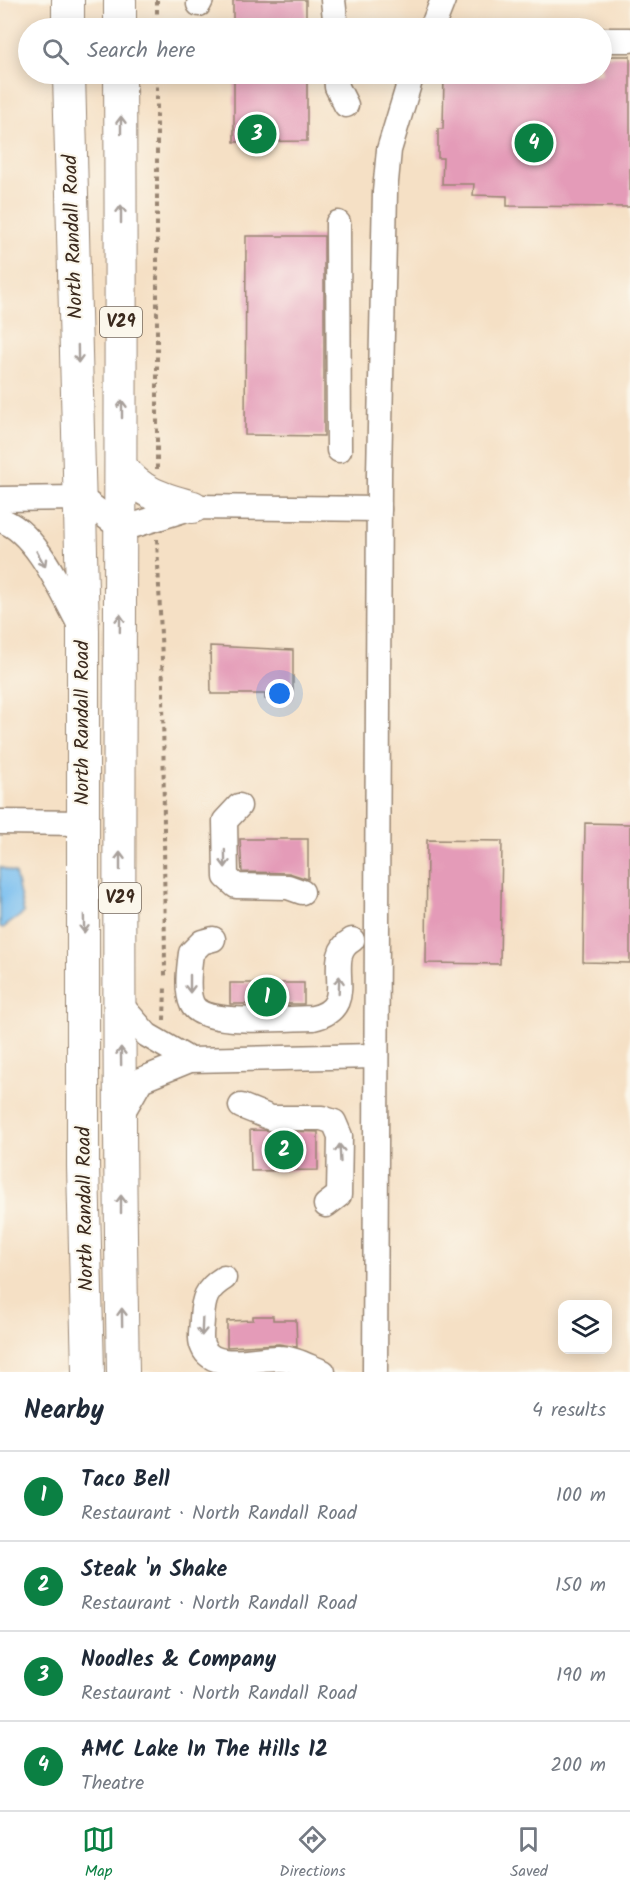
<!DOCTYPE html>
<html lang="en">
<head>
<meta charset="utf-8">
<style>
  :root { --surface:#fff; --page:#f2f2f3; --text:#1f2937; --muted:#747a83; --line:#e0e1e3; --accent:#0b8043 }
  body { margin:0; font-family:Kalam,sans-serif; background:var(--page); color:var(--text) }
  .controls { position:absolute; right:18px; bottom:18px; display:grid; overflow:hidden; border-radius:12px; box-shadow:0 3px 15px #0003 }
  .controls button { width:54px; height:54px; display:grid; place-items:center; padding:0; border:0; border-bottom:2px solid var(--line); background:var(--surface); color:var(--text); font:30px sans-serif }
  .you { position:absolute; left:280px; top:694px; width:21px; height:21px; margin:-15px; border:4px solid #fff; border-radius:50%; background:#1a73e8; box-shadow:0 0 0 9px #1a73e833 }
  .badge { display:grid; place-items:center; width:39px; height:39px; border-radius:50%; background:var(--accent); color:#fff; font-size:20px; font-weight:700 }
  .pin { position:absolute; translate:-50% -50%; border:3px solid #fff; box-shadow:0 2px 6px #0006 }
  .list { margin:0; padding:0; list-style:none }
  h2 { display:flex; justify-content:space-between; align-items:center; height:78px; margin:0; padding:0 24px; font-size:26px }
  h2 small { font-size:20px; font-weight:400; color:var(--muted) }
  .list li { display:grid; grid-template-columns:39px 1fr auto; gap:18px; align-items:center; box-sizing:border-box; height:90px; padding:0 24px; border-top:2px solid var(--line) }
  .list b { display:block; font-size:22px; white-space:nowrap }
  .list p { margin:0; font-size:20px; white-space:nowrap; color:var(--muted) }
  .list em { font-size:20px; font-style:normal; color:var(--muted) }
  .icon { flex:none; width:33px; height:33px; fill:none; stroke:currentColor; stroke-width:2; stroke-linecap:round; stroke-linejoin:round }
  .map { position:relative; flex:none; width:630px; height:1372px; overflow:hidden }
  .search { position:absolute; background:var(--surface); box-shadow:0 3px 15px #0003; left:18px; right:18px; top:18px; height:66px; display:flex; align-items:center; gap:15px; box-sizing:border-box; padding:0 21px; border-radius:33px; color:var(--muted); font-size:22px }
  .sheet { height:438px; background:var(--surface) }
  nav { display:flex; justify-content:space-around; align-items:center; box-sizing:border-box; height:84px; border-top:2px solid var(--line); background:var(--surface); font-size:16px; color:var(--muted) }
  nav a { display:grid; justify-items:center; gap:3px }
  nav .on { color:var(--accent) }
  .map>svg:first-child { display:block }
  .water { fill:#78beef; stroke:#5a7486; stroke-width:1.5 }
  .building { fill:#e49bb8 }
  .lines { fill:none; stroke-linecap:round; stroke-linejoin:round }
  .minor-casing { stroke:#988572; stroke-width:27 }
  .major-casing { stroke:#988572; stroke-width:34 }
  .path { stroke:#988572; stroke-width:4; stroke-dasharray:4.5 4.5; stroke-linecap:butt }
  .minor { stroke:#fff; stroke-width:24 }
  .major { stroke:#fff; stroke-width:32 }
  .oneway { stroke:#a79f9a }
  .labels { text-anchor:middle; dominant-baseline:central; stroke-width:4.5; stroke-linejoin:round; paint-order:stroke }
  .shield { fill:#fbf7ec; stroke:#75685c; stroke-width:1.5 }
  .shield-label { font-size:18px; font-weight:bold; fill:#3b2a1e }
  .street-label { font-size:20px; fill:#3b2a1e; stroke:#fbf7ec }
</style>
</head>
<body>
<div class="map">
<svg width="630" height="1372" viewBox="0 0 630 1372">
  <rect width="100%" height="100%" fill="#fbf7ec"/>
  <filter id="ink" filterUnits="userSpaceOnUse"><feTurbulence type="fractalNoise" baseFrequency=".0167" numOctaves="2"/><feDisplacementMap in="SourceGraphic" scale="12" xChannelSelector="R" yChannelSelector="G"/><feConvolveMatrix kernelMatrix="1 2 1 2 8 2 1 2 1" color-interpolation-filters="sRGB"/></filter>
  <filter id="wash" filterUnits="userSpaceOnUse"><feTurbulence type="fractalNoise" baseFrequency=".008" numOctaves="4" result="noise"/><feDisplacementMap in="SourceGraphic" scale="24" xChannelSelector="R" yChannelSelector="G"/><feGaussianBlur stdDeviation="1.35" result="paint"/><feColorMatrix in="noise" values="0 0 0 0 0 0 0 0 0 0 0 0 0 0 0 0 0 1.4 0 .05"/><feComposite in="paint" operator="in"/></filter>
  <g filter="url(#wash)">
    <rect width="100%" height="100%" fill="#f5e0c5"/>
    <polygon class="water" points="0,867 15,873 24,913 3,928 0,927"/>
    <g id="blocks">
      <g class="building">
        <rect x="233" y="0" width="73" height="28"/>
        <polygon points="602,56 630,56 630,207 507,206 507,196 473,195 474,184 442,184 443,158 438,158 438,129 443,129 444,74 602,74"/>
        <polygon points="234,74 307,74 307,141 234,142"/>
        <polygon points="246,236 324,236 324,436 245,435"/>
        <polygon points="210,646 293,650 293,699 265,699 265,694 211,694"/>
        <polygon points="585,823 630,824 630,963 583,962"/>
        <polygon points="240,839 308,839 308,879 289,873 242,872"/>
        <polygon points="427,840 502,841 500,964 426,963"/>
        <rect x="230" y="983" width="74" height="21"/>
        <polygon points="250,1130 318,1132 318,1170 251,1171"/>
        <polygon points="253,1316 273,1316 273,1320 296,1320 297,1347 279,1344 227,1347 227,1321 253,1320"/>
      </g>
    </g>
  </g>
  <g filter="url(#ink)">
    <use href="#blocks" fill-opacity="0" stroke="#988572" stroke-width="1.5"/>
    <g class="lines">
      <defs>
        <g id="minor">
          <polyline points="333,0 336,28"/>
          <polyline points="199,4 201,0"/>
          <polyline points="432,28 443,0"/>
          <polyline points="602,40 630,40"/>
          <polyline points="336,74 337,87 346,105"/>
          <polyline points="338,223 339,450"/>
          <polyline points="0,499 81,498 122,529 193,507 379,509"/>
          <path d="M0,520C37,530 65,599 83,631"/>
          <polyline points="239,806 225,821 226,877 236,886 288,887 302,892"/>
          <polyline points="0,822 83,823"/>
          <path d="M213,939L202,942L191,953C189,968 186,991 192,1004C202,1027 289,1018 313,1018C363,1007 320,958 352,940"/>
          <polyline points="120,1004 147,1035 190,1060"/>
          <polyline points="241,1106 271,1118 322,1118 334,1122 340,1136 339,1195 326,1205"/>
          <polyline points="121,1115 141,1080 190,1060 375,1056"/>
          <path d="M224,1278C206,1289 203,1299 202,1319C202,1327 199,1339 203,1347C213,1372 258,1357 279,1358C294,1358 309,1367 323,1372"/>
          <polyline points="375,1372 379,474 385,192 389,150 412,74"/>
        </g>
        <g id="major">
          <polyline points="68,0 68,28"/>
          <polyline points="120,0 120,28"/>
          <polyline points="69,74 83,631 83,1166 88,1372"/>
          <path d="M120,74C123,506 115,939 123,1372"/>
          <path d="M122,468C140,493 164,499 193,507"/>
        </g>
      </defs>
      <use href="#minor" class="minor-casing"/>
      <use href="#major" class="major-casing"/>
      <g class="path">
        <polyline points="157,0 157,28"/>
        <polyline points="157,469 157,74"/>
        <polyline points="157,539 163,684 165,978"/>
        <polyline points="164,1020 165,986"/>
      </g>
      <use href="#minor" class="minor"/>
      <use href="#major" class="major"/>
    </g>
    <defs><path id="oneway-shaft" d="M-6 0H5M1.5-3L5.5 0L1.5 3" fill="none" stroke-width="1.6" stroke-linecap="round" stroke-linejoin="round" transform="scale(1.5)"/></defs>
    <g class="oneway">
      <use href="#oneway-shaft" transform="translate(121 125) rotate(-90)"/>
      <use href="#oneway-shaft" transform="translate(121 214) rotate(-90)"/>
      <use href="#oneway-shaft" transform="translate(78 354) rotate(89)"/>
      <use href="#oneway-shaft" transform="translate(122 409) rotate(-90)"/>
      <use href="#oneway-shaft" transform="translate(41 559) rotate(60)"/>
      <use href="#oneway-shaft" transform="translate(120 623) rotate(-89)"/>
      <use href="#oneway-shaft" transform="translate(225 859) rotate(89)"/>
      <use href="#oneway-shaft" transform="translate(120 861) rotate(-90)"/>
      <use href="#oneway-shaft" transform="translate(84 924) rotate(89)"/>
      <use href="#oneway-shaft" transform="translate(190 984) rotate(90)"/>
      <use href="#oneway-shaft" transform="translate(339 985) rotate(-88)"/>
      <use href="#oneway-shaft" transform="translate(121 1056) rotate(-91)"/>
      <use href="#oneway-shaft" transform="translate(340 1153) rotate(-93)"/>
      <use href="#oneway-shaft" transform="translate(121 1204) rotate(-90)"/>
      <use href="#oneway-shaft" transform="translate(122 1317) rotate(-91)"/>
      <use href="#oneway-shaft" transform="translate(202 1327) rotate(92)"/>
    </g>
  </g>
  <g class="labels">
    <g class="shield">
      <rect x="100" y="307" width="42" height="30" rx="4.5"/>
      <rect x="99" y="883" width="42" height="30" rx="4.5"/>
    </g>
    <g class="shield-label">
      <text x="121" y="322">V29</text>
      <text x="120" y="898">V29</text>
    </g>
    <g class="street-label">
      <text transform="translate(74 237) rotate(-92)">North Randall Road</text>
      <text transform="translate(83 723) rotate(-90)">North Randall Road</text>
      <text transform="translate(86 1209) rotate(-91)">North Randall Road</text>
    </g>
  </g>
</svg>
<div class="controls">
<button><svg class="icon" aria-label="layers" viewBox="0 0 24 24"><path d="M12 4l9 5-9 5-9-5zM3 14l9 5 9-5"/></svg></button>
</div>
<div class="you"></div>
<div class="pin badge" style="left:267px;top:997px">1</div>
<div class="pin badge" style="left:284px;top:1150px">2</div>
<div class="pin badge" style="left:257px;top:134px">3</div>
<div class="pin badge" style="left:534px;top:143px">4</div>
<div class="search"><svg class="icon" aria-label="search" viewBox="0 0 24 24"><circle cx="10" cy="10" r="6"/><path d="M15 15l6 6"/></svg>Search here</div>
</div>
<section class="sheet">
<h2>Nearby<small>4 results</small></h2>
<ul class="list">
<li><span class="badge">1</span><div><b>Taco Bell</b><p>Restaurant · North Randall Road</p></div><em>100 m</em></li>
<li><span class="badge">2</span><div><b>Steak 'n Shake</b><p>Restaurant · North Randall Road</p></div><em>150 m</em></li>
<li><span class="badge">3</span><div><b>Noodles &amp; Company</b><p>Restaurant · North Randall Road</p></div><em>190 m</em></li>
<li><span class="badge">4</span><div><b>AMC Lake In The Hills 12</b><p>Theatre</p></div><em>200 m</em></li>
</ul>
</section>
<nav>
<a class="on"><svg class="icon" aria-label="map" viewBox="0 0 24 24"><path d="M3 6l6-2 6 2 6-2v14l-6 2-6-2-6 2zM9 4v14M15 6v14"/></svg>Map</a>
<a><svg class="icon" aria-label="directions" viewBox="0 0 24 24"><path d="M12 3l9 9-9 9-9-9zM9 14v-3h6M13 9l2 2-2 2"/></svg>Directions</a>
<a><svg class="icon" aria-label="saved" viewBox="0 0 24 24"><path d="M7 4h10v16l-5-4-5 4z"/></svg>Saved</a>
</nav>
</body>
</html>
